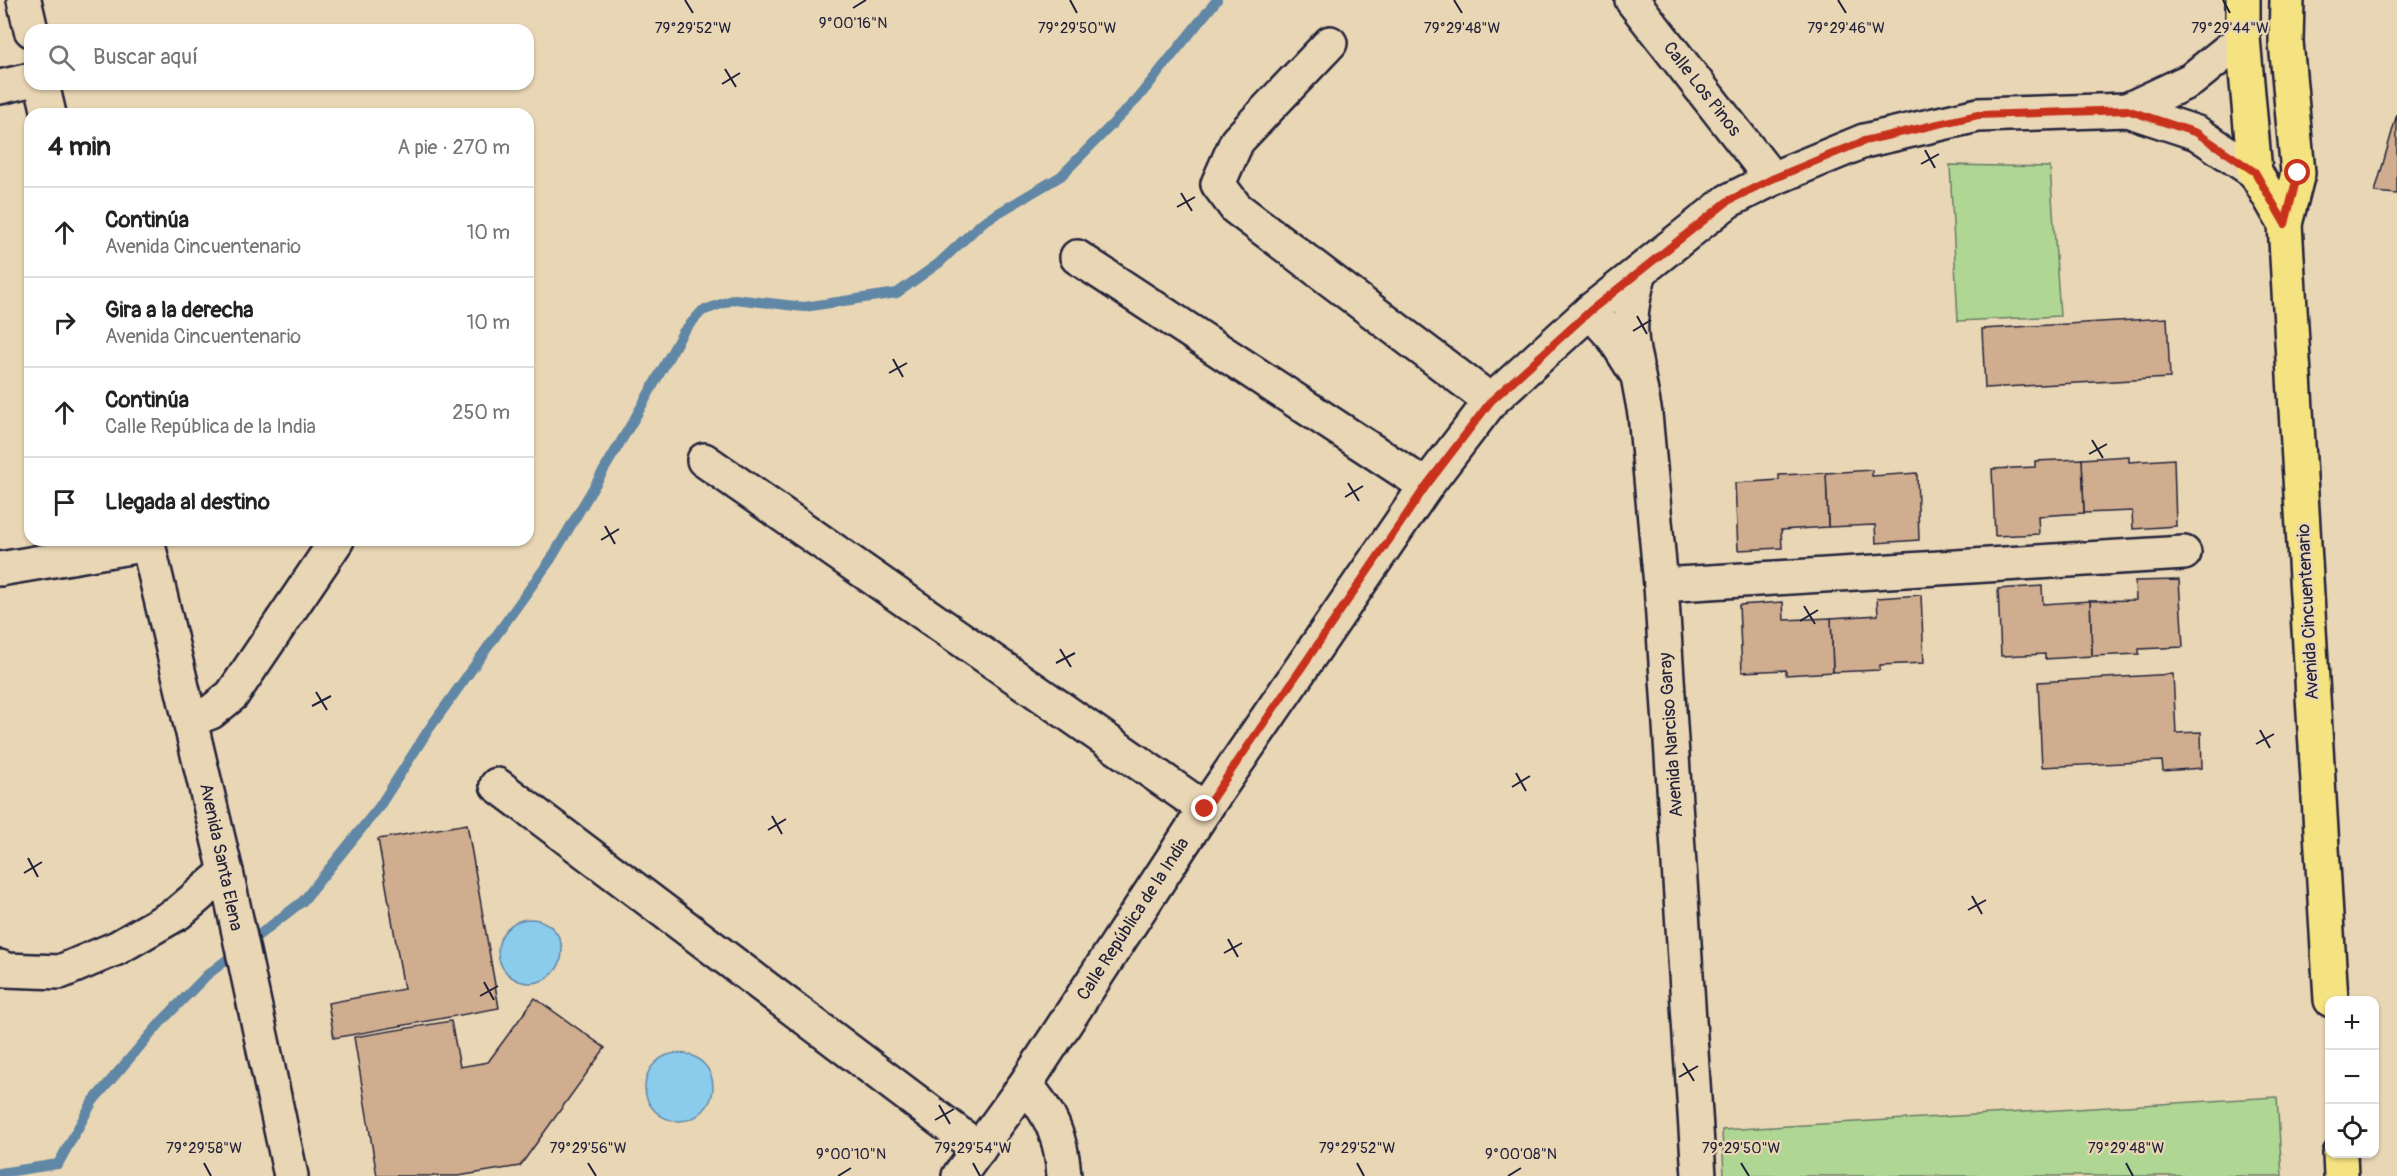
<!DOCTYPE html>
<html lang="es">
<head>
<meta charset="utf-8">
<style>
  :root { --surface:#fff; --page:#f6f6f6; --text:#222; --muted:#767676; --line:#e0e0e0 }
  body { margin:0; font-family:Pangolin,sans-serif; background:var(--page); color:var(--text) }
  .controls { position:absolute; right:18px; bottom:18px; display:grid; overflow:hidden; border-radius:12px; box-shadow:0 2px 4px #0004 }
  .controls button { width:54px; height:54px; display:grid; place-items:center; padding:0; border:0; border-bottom:2px solid var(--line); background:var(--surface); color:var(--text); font:30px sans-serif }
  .stop { position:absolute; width:18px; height:18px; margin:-14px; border:4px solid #c8321e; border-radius:50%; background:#fff }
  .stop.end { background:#c8321e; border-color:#fff; box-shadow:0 2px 6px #0008 }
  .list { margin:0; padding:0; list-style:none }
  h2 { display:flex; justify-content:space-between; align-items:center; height:78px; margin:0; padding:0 24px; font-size:26px }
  h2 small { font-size:20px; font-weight:400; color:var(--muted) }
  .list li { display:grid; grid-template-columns:39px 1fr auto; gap:18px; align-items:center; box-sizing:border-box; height:90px; padding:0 24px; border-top:2px solid var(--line) }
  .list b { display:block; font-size:22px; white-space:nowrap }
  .list p { margin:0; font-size:20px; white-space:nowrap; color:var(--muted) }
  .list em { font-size:20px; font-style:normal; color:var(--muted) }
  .icon { flex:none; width:33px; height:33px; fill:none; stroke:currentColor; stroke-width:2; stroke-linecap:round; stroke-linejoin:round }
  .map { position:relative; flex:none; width:2397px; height:1176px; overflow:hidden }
  .search { position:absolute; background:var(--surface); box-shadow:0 2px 4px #0004; left:24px; top:24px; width:510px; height:66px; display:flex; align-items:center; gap:15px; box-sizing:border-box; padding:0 21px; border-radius:18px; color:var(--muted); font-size:22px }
  .panel { position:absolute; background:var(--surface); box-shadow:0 2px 4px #0004; left:24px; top:108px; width:510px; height:438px; border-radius:18px }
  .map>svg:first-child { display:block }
  .green { fill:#afd793; stroke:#687c67; stroke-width:1.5 }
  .water { fill:#8bcbec; stroke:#6187a5; stroke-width:1.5 }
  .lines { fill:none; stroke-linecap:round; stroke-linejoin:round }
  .stream { stroke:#6187a5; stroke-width:10 }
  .building { fill:#cfad8e; stroke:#22223b; stroke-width:1.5 }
  .minor-casing { stroke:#22223b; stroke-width:38 }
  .major-casing { stroke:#22223b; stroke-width:38 }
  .minor { stroke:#e9d6b4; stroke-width:33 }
  .major { stroke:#f5e382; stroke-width:33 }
  .route { stroke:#c8321e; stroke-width:8 }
  .ticks { fill:none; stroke:#22223b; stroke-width:2 }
  .labels { text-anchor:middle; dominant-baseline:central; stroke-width:4.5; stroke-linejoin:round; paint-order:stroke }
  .street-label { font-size:18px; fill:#22223b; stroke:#e9d6b4 }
  .ticks-label { font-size:15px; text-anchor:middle; fill:#22223b; stroke:#e9d6b4; stroke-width:4.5; stroke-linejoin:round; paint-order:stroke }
</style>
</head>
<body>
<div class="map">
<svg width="2397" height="1176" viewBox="0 0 2397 1176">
  <rect width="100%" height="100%" fill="#e9d6b4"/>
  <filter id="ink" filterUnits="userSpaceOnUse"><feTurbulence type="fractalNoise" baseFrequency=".0167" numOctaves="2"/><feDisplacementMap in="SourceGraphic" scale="12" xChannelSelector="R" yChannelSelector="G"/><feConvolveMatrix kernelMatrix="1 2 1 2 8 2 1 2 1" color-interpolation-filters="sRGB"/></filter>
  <g filter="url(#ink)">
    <g class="green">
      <polygon points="1950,165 2050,167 2060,316 1958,321"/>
      <polygon points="2277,1097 2282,1176 1724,1176 1722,1130"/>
    </g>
    <g class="water">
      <circle cx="530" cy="951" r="32"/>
      <circle cx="679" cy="1087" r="34"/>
    </g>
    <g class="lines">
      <polyline class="stream" points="0,1173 58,1164 93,1101 162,1021 207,975 303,901 379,807 429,729 551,559 636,416 683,332 702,311 735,299 804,307 897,293 939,263 983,222 1061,176 1137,99 1217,0"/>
    </g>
    <g class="building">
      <polygon points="2397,114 2397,194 2375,192"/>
      <polygon points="2167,318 2170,378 1985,388 1982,329"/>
      <polygon points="2129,456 2129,462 2174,459 2176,526 2133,529 2132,511 2084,513 2082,459"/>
      <polygon points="2082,459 2084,513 2038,516 2039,534 1995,536 1992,469 2035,467 2035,461"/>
      <polygon points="1872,470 1872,476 1917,473 1919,540 1876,543 1875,525 1828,527 1826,473"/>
      <polygon points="1826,473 1828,527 1781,530 1782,548 1738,550 1735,483 1779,480 1779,475"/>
      <polygon points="2179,580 2183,647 2139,649 2139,654 2092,656 2090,601 2136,600 2135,581"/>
      <polygon points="2042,586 2043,604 2090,601 2092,656 2045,659 2045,654 2001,656 1998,589"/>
      <polygon points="1921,595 1924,663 1880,665 1880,670 1833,672 1831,618 1878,615 1877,598"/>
      <polygon points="1783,602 1784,620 1831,618 1833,672 1786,675 1786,670 1742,672 1739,605"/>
      <polygon points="2173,674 2176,733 2201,732 2202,768 2163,771 2162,761 2042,767 2038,682"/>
      <polygon points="467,824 499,1008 334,1038 328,1003 404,989 378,839"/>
      <polygon points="535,998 605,1048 520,1166 458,1176 377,1176 354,1037 451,1021 460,1067 488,1062"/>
    </g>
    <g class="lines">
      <defs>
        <g id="minor">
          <polyline points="24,0 31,30"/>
          <polyline points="1632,0 1772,179"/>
          <polyline points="1330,43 1237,141 1218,184 1236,208 1491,401"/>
          <polyline points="42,84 49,114"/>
          <polyline points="0,87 30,80"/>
          <polyline points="2127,110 2191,80 2243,38"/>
          <polyline points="1077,257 1426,486"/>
          <polyline points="1590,311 1614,338 1638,376 1645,414 1661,585 1699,1176"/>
          <path d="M1636,365C1627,330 1630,306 1640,272"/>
          <polyline points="704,460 1205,809"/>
          <polyline points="147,540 226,872 291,1176"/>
          <polyline points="0,569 148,544"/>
          <polyline points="1661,585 2184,553"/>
          <polyline points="190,720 211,712 232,695 337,540"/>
          <polyline points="497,785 979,1149"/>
          <polyline points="0,967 5,970 60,972 117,948 178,913 226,872"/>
          <path d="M1025,1085C1050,1111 1062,1139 1064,1176"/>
          <polyline points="959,1176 1025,1085 1205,809 1426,486 1491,401 1590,311 1728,201 1772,179 1864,141 1978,115 2127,110 2197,133 2255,172"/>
        </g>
        <g id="major">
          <polyline points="2243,0 2243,38 2255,172 2285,224"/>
          <polyline points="2287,0 2286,42 2298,173 2285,224 2331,1000"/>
          <polyline points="2340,1154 2341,1176"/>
        </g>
      </defs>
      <use href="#minor" class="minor-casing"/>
      <use href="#major" class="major-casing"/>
      <use href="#minor" class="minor"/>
      <use href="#major" class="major"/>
    </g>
  </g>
  <g class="lines" filter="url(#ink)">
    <polyline class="route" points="1205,809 1426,486 1491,401 1590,311 1728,201 1772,179 1864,141 1978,115 2127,110 2197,133 2255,172 2285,224 2298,173"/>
  </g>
  <path class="ticks" d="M685,0L693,13M1070,0L1077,13M1454,0L1462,13M1838,0L1846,13M2223,0L2230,13M853,8L866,0M725,69L736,87M722,84L740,73M1925,150L1935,168M1921,164L1939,154M1181,193L1192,211M1177,207L1195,197M1637,316L1647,334M1633,331L1651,320M893,359L903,377M889,373L907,363M2092,440L2103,458M2089,454L2107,444M1348,483L1359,501M1345,497L1363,486M605,526L615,544M601,540L619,529M1804,606L1815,624M1800,621L1818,610M1060,649L1071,667M1056,663L1075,653M316,692L327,710M312,706L331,696M2260,730L2270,748M2256,744L2274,734M1516,773L1526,791M1512,787L1530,776M772,816L782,834M768,830L786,819M28,858L38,877M24,873L42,862M1972,896L1982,914M1968,910L1986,900M1228,939L1238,957M1224,953L1242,943M484,982L494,1000M480,996L498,986M1683,1063L1694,1081M1679,1077L1698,1066M939,1105L950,1124M935,1120L954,1109M204,1163L211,1176M588,1163L596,1176M973,1163L980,1176M1357,1163L1364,1176M1741,1163L1749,1176M2126,1163L2133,1176M838,1176L851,1168M1508,1176L1521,1168"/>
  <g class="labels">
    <g class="street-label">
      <text transform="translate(1702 89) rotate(52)">Calle Los Pinos</text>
      <text transform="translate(2308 612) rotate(-93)">Avenida Cincuentenario</text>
      <text transform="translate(1671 735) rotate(-94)">Avenida Narciso Garay</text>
      <text transform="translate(221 857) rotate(78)">Avenida Santa Elena</text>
      <text transform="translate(1133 919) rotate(-57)">Calle República de la India</text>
    </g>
  </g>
  <g class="ticks-label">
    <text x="853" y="28">9°00'16"N</text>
    <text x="693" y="33">79°29'52"W</text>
    <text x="1077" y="33">79°29'50"W</text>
    <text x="1462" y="33">79°29'48"W</text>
    <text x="1846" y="33">79°29'46"W</text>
    <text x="2230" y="33">79°29'44"W</text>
    <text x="204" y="1153">79°29'58"W</text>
    <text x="588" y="1153">79°29'56"W</text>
    <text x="973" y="1153">79°29'54"W</text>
    <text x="1357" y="1153">79°29'52"W</text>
    <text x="1741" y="1153">79°29'50"W</text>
    <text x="2126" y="1153">79°29'48"W</text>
    <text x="851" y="1159">9°00'10"N</text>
    <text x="1521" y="1159">9°00'08"N</text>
  </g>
</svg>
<div class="controls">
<button>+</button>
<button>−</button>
<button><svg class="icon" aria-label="locate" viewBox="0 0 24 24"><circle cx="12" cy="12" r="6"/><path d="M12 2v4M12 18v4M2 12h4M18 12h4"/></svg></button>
</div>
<div class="stop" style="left:2298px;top:173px"></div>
<div class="stop end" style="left:1205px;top:809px"></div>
<div class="search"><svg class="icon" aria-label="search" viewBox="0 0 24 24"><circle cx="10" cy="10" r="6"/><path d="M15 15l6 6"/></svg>Buscar aquí</div>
<section class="panel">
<h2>4 min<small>A pie · 270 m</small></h2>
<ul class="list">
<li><svg class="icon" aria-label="ahead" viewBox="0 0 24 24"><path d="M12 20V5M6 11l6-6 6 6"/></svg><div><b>Continúa</b><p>Avenida Cincuentenario</p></div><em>10 m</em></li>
<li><svg class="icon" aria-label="right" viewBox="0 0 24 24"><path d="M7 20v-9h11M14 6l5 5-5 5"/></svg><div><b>Gira a la derecha</b><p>Avenida Cincuentenario</p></div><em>10 m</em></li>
<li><svg class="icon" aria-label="ahead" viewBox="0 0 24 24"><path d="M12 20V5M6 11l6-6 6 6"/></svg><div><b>Continúa</b><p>Calle República de la India</p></div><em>250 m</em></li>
<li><svg class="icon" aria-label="arrive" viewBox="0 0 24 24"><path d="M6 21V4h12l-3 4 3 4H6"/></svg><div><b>Llegada al destino</b></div></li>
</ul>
</section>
</div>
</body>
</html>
